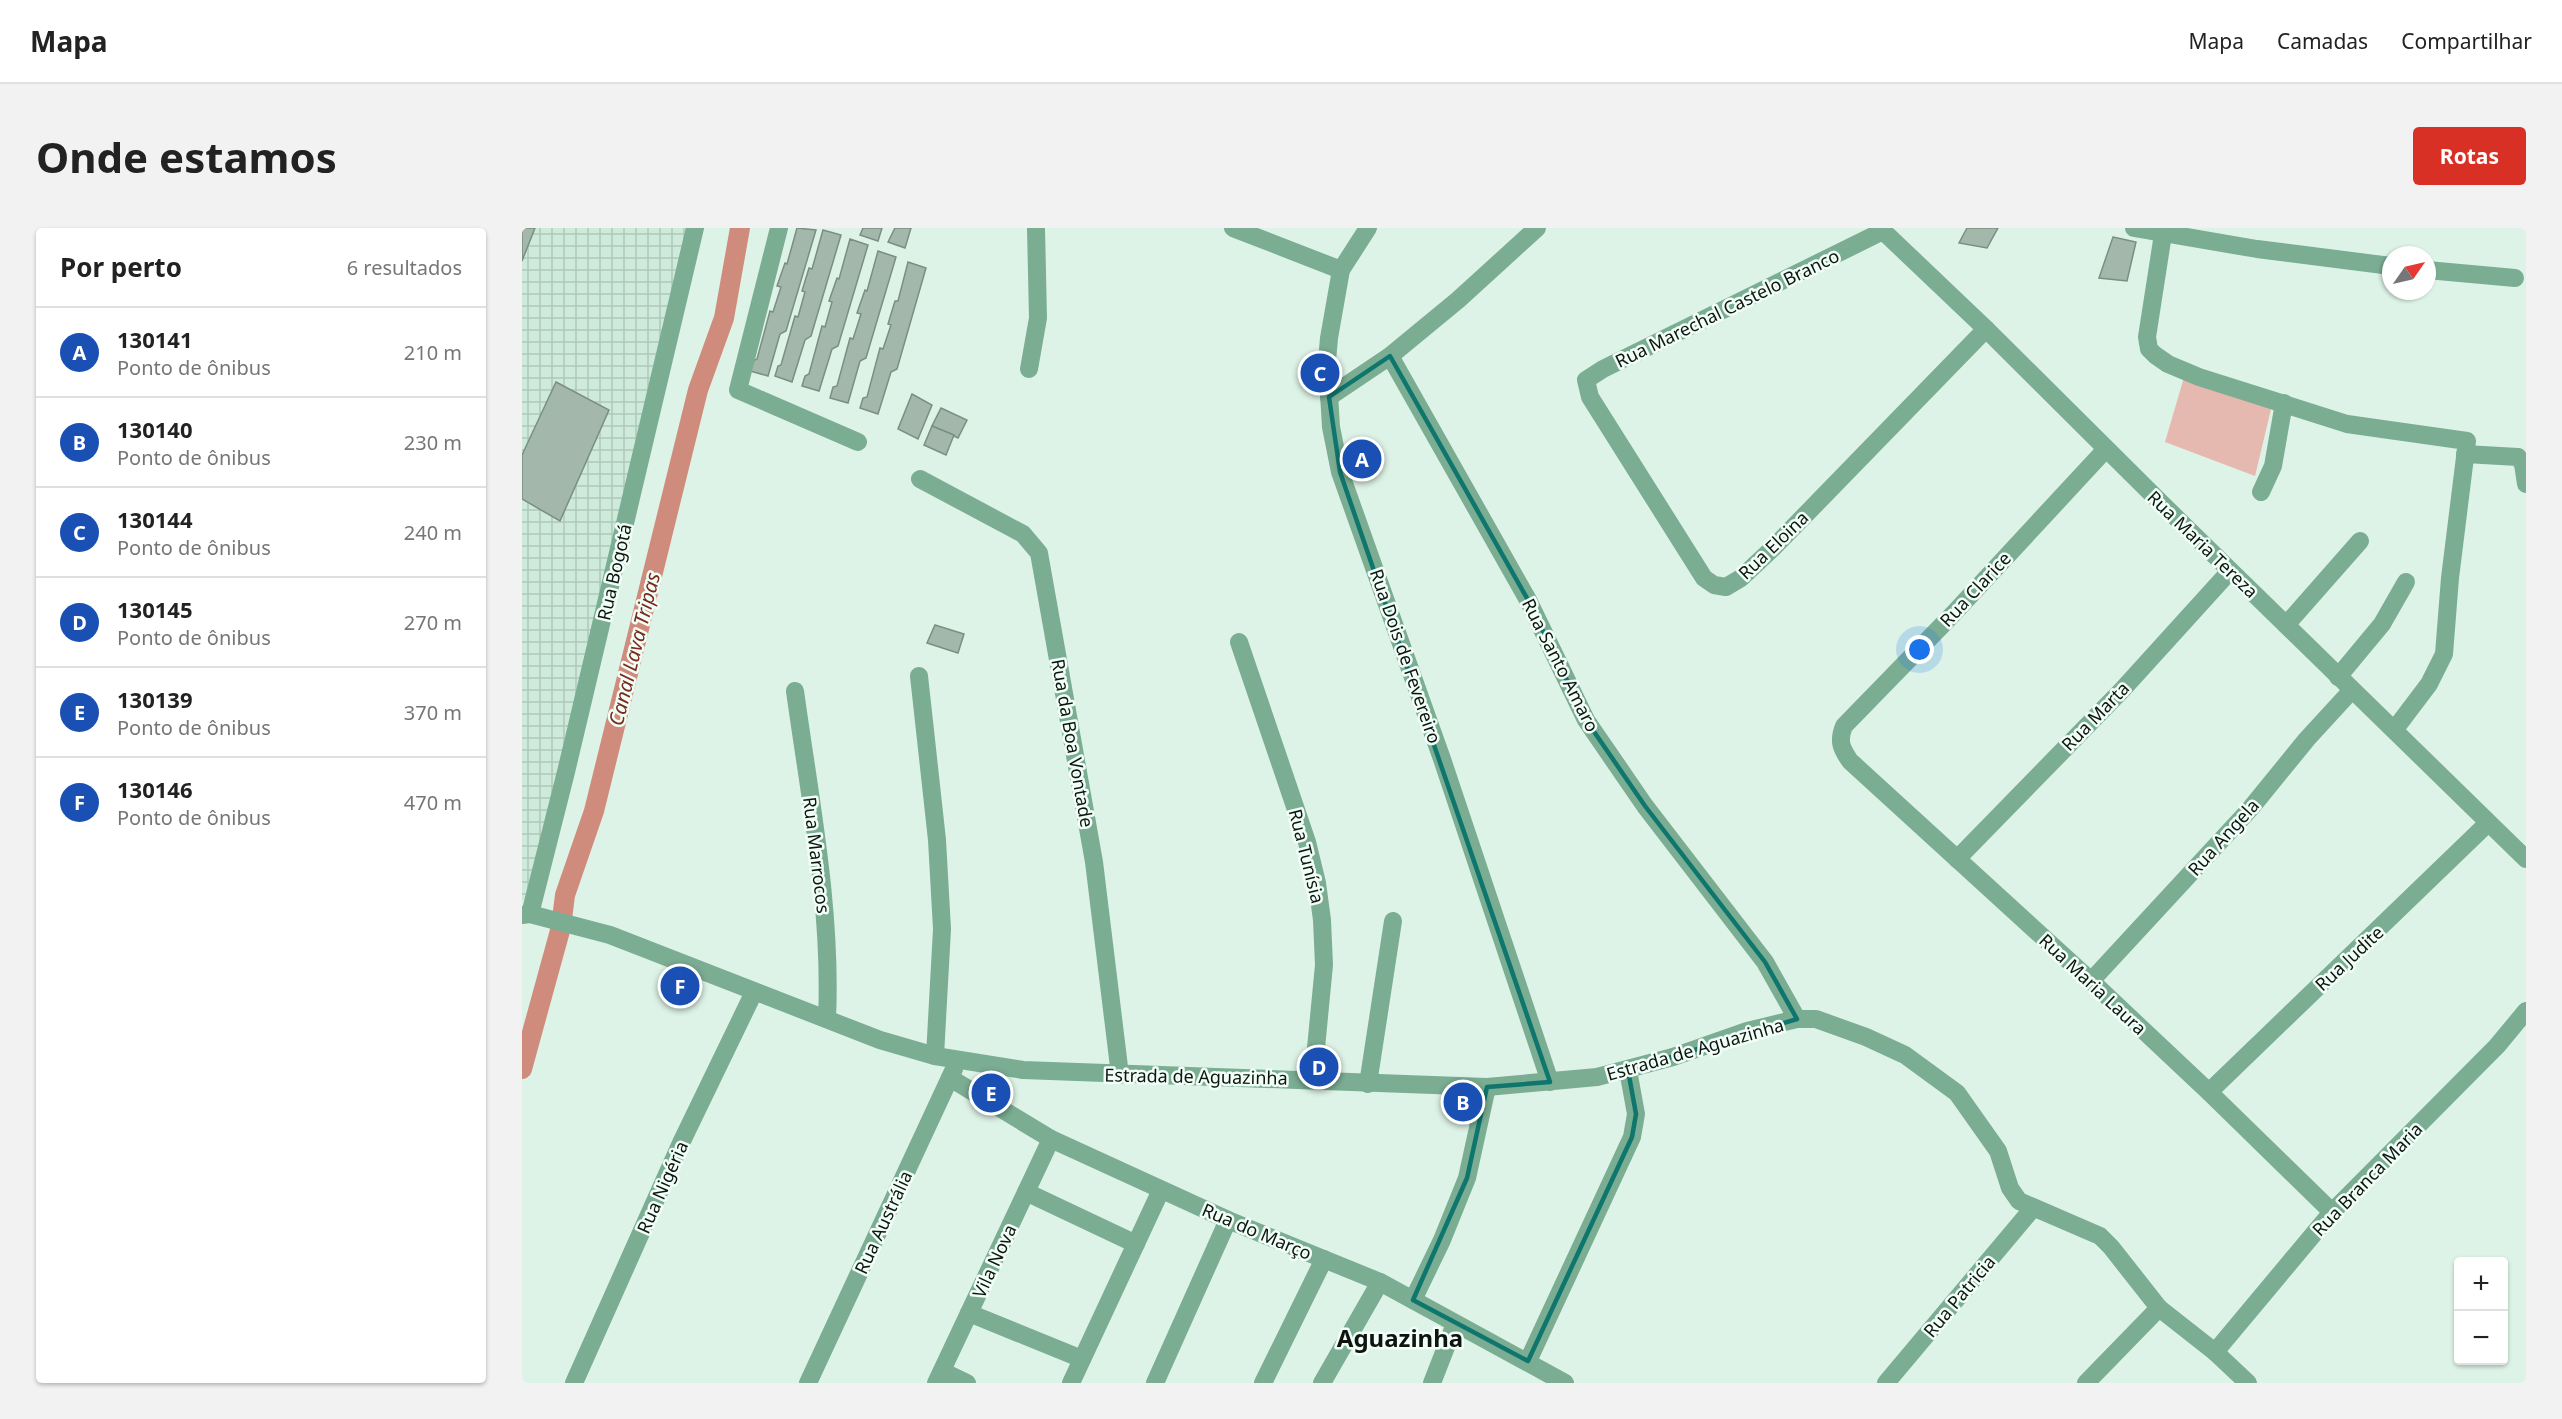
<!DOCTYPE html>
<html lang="pt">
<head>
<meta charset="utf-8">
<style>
  :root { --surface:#fff; --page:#f2f2f2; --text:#222; --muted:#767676; --line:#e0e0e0; --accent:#d93025 }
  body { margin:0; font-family:"Noto Sans",sans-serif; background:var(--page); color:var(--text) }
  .controls { position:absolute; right:18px; bottom:18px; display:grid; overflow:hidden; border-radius:6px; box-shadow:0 2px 4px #0004 }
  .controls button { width:54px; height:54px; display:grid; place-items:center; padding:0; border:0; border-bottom:2px solid var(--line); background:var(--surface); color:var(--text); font:30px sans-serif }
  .compass { position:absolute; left:1860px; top:18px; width:54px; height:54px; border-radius:50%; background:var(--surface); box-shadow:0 2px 4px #0004; rotate:56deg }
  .you { position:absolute; left:1398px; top:422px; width:21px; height:21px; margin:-15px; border:4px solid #fff; border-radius:50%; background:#1a73e8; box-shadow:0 0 0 9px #1a73e833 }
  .badge { display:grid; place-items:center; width:39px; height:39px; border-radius:50%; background:var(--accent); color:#fff; font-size:20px; font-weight:700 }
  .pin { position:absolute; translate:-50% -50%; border:3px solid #fff; box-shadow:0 2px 6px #0006 }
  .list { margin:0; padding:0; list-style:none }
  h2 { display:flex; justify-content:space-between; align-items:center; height:78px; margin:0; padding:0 24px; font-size:26px }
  h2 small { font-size:20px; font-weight:400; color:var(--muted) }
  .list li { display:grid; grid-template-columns:39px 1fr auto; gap:18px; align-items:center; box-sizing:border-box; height:90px; padding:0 24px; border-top:2px solid var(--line) }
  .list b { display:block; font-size:22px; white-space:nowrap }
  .list p { margin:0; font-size:20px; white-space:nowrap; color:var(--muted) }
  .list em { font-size:20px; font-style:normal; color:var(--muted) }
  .map { position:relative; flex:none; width:2004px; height:1155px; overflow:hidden; border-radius:6px }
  header { display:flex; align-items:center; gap:36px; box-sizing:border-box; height:84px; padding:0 30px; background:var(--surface); border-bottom:2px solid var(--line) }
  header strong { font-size:28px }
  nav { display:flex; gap:33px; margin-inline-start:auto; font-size:21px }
  .intro { display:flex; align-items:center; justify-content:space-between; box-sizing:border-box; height:144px; padding:0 36px }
  h1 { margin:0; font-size:42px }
  .button { padding:15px 27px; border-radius:6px; background:var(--accent); color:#fff; font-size:21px; font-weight:700 }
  main { display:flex; gap:36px; padding:0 36px }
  aside { flex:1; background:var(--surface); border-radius:6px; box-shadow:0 2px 4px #0004 }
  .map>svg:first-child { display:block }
  .industrial { fill:url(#industrial-grid) }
  .garden { fill:#e5b9af }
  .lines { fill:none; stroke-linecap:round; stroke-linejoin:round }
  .canal { stroke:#cf8c7d; stroke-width:20 }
  .building { fill:#a3b7ab; stroke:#7b8e83; stroke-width:1.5 }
  .street { stroke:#7bad93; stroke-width:18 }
  .marked { fill:none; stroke:#0f766e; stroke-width:4.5; stroke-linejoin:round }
  .labels { text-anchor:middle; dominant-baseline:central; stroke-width:5; stroke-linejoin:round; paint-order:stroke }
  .street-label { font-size:18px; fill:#0e1511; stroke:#f1fef7 }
  .water-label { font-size:20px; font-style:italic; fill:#7b2a1b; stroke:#f1fef7 }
  .district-label { font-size:24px; font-weight:bold; fill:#0e1511; stroke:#f1fef7 }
</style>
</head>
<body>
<header>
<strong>Mapa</strong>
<nav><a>Mapa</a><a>Camadas</a><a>Compartilhar</a></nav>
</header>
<div class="intro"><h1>Onde estamos</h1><a class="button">Rotas</a></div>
<main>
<aside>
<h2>Por perto<small>6 resultados</small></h2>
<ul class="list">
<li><span class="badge" style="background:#1a4fb4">A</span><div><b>130141</b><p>Ponto de ônibus</p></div><em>210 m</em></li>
<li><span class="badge" style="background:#1a4fb4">B</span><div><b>130140</b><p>Ponto de ônibus</p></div><em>230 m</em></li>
<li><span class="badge" style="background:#1a4fb4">C</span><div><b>130144</b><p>Ponto de ônibus</p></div><em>240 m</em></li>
<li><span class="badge" style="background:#1a4fb4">D</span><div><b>130145</b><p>Ponto de ônibus</p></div><em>270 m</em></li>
<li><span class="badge" style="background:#1a4fb4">E</span><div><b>130139</b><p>Ponto de ônibus</p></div><em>370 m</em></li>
<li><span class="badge" style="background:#1a4fb4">F</span><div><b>130146</b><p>Ponto de ônibus</p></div><em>470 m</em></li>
</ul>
</aside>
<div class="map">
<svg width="2004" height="1155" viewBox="0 0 2004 1155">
  <defs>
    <pattern id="industrial-grid" width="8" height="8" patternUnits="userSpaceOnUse" patternTransform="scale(1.5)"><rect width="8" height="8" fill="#cdeada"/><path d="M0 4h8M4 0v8" fill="none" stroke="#afc8ba"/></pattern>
  </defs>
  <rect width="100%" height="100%" fill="#def3e7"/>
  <polygon class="industrial" points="0,0 165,0 13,670 0,672"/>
  <polygon class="garden" points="1663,146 1751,173 1733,248 1643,214"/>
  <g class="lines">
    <polyline class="canal" points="0,841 39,699 43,667 72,583 176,162 202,90 218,0"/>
  </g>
  <g class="building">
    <polygon points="0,0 13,0 0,33"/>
    <polygon points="275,0 294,2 264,103 258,106 246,148 228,143 231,133 235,131 248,83 251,84 259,59 255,58 263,35 265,36"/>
    <polygon points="341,0 360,0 356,13 338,7"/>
    <polygon points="373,0 389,0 383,20 366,14"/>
    <polygon points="1445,0 1476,0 1465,20 1437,15"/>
    <polygon points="301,2 319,7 289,108 283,112 270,154 253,148 256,138 259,137 273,88 276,89 283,64 280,63 287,40 290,41"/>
    <polygon points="1591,9 1614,14 1605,53 1577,50"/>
    <polygon points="328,11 346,17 316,118 310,121 297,163 280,158 283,148 287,146 300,98 303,99 310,74 307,73 315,50 317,51"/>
    <polygon points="356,23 374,29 344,130 338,133 326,175 308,170 311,159 315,158 328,110 331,111 339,86 335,85 343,62 345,63"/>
    <polygon points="386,34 404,40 375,141 369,144 356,186 338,180 341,170 345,169 358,120 361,121 369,97 366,96 373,73 376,73"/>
    <polygon points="34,154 87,182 38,293 0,271 0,227"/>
    <polygon points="390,166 410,177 396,211 376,201"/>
    <polygon points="419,180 445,192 436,210 410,198"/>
    <polygon points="410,198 432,207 424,227 402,217"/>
    <polygon points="413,397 442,406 436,425 405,415"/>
  </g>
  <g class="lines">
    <g class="street">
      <polyline points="257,0 216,162 336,214"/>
      <polyline points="711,0 819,42"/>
      <polyline points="846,0 819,42 807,110 805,133 809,199 818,244 920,531 1028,854"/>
      <polyline points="1612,0 1735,21 1869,38"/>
      <polyline points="1361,3 1081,141 1064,152 1068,169 1182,350 1192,357 1204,359 1219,350 1251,320 1464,101"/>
      <polyline points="1361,3 1464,101 1636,272 2004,631"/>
      <polyline points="1641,6 1625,109 1627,121 1633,127 1646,136 1677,149 1825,196 1945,213 1928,350 1922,426 1907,456 1873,501"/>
      <polyline points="1905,42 1993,50"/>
      <polyline points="868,128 1006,372 1064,492 1123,578 1243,734 1275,791"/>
      <polyline points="507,141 516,90 514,0"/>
      <polyline points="807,169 868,128 936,72 1015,0"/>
      <path d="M1584,221L1432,385L1322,498C1316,513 1319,520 1328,533L1569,753L1687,864L1810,984"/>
      <polyline points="1943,226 1996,229 2001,236 2004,256"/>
      <polyline points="398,251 501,306 517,325 572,634 598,847"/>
      <polyline points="1739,264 1751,238 1762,175"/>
      <polyline points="1764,397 1838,313"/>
      <polyline points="717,414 785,614 795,655 800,692 802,737 791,851"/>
      <polyline points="397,448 415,612 420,701 413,828"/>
      <polyline points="1816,449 1860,396 1884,354"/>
      <path d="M273,463C288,572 310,681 305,791"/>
      <polyline points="1435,631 1600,462 1708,343"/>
      <polyline points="8,686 44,544 173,0"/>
      <polyline points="0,687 8,686 88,707 358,812 413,828 501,842 965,859 1075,849 1151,829 1225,803 1275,791 1294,791 1344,809 1383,827 1435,865 1476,923 1488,960 1497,973 1578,1008 1589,1019 1637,1080 1693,1124 1726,1155"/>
      <polyline points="1569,753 1728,581 1785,511 1830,462"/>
      <polyline points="428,850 529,911 706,992 858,1054 1043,1155"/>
      <polyline points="846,856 871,693"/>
      <polyline points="1687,864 1966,595"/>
      <polyline points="504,964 614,1016"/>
      <polyline points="891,1072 920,1012 945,950 965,859"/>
      <polyline points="447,1085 560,1131"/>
      <polyline points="1693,1124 1810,984 1975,818 2004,783"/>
      <polyline points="1006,1133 1110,909 1114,886 1106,842"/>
      <polyline points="420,1143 445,1155"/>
      <polyline points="52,1155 159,915 232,764"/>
      <polyline points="286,1155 432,841"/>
      <polyline points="414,1155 529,911"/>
      <polyline points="549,1155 639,962"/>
      <polyline points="633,1155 706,992"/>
      <polyline points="741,1155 802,1031"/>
      <polyline points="800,1155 858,1054"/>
      <polyline points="910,1155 933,1096"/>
      <polyline points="1364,1155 1511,980"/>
      <polyline points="1564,1155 1637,1080"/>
    </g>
  </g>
  <path class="marked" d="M868,128L1006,372L1064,492L1123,578L1243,734L1275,791L1106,842L1114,886L1110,909L1006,1133L891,1072L945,950L965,859L1028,854L818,244L807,169Z"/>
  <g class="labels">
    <g class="street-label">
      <text transform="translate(1205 80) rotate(-26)">Rua Marechal Castelo Branco</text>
      <text transform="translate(1681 316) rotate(44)">Rua Maria Tereza</text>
      <text transform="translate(1251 317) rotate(-44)">Rua Eloina</text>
      <text transform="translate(92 344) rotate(-77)">Rua Bogotá</text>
      <text transform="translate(1453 361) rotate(-47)">Rua Clarice</text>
      <text transform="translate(884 428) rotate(71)">Rua Dois de Fevereiro</text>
      <text transform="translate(1039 437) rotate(63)">Rua Santo Amaro</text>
      <text transform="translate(1573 488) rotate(-46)">Rua Marta</text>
      <text transform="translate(551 515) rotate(80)">Rua da Boa Vontade</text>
      <text transform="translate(1701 609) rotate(-48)">Rua Angela</text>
      <text transform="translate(295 627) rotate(83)">Rua Marrocos</text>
      <text transform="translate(785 628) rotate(76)">Rua Tunísia</text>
      <text transform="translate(1827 730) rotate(-43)">Rua Judite</text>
      <text transform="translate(1571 756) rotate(43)">Rua Maria Laura</text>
      <text transform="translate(1173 821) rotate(-16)">Estrada de Aguazinha</text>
      <text transform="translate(674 848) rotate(1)">Estrada de Aguazinha</text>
      <text transform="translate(1845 951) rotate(-46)">Rua Branca Maria</text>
      <text transform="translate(140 959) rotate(-66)">Rua Nigéria</text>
      <text transform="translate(361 994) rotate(-65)">Rua Austrália</text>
      <text transform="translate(735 1003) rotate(23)">Rua do Março</text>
      <text transform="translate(472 1033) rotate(-65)">Vila Nova</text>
      <text transform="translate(1437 1068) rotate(-50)">Rua Patricia</text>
    </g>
    <g class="water-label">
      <text transform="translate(112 421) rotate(-76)">Canal Lava Tripas</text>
    </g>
    <g class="district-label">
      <text x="878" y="1109">Aguazinha</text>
    </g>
  </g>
</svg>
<div class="controls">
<button>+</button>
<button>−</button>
</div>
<svg class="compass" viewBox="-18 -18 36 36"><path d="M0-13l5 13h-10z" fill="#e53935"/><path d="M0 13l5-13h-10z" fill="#767676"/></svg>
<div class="you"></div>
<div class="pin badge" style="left:840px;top:231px;background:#1a4fb4">A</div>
<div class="pin badge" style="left:941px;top:874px;background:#1a4fb4">B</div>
<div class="pin badge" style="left:798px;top:145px;background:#1a4fb4">C</div>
<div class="pin badge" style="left:797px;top:839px;background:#1a4fb4">D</div>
<div class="pin badge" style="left:469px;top:865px;background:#1a4fb4">E</div>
<div class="pin badge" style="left:158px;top:758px;background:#1a4fb4">F</div>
</div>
</main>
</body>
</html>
